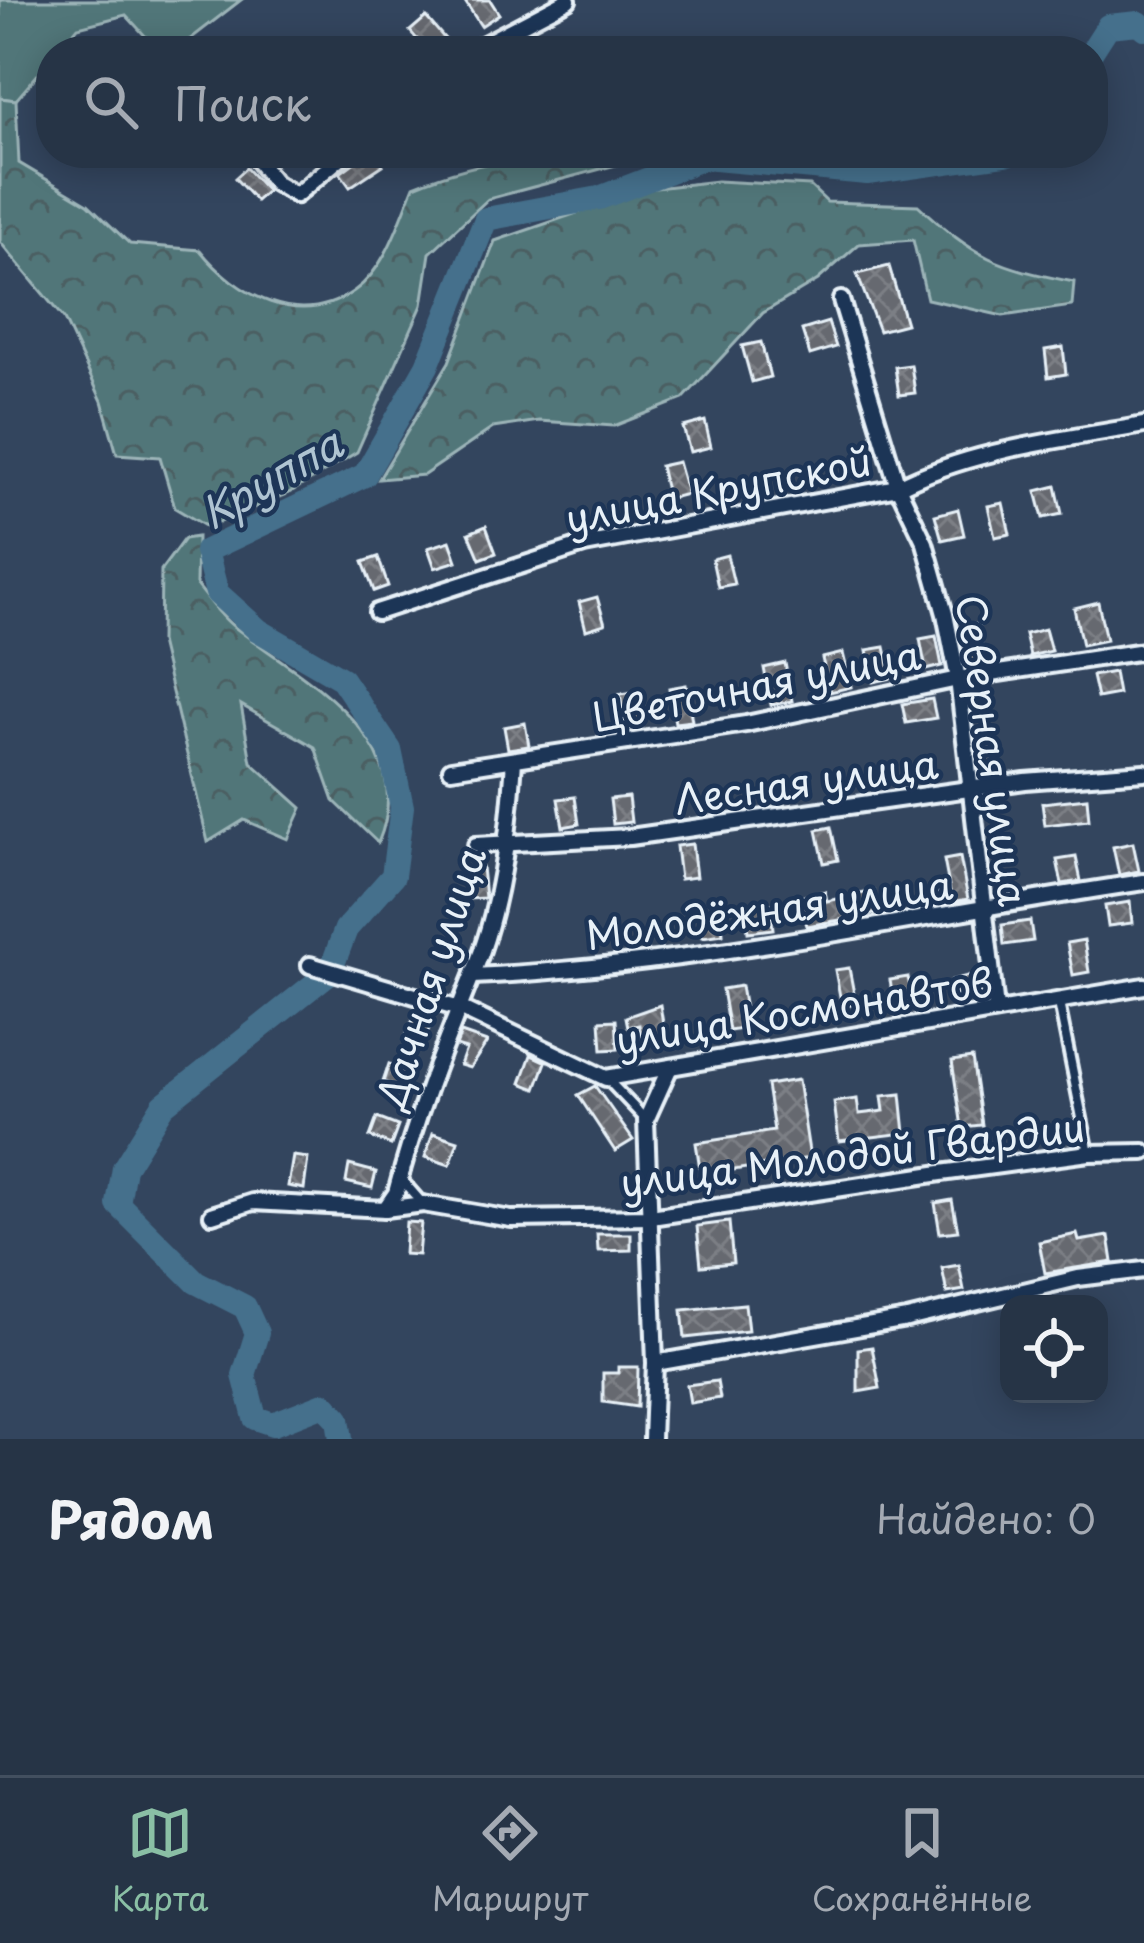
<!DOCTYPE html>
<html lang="ru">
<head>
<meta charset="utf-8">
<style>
  :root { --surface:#263446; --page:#323f51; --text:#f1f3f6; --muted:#a4aab3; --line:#424f5f; --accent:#8abfa5 }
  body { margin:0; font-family:"Playpen Sans",sans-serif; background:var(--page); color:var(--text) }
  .controls { position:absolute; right:36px; bottom:36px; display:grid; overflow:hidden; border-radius:24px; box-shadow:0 6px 30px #0003 }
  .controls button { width:108px; height:108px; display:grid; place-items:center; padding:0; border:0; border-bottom:3px solid var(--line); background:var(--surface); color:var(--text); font:60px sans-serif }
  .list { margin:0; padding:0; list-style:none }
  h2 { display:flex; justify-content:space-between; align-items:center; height:156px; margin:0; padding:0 48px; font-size:51px }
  h2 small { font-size:39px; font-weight:400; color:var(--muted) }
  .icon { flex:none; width:66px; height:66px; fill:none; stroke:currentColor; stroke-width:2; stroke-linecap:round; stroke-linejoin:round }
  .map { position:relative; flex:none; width:1144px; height:1439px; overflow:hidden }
  .search { position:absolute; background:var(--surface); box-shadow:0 6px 30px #0003; left:36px; right:36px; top:36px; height:132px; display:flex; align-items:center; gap:30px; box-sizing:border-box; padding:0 42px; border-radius:48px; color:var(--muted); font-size:45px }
  .sheet { height:336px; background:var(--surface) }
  nav { display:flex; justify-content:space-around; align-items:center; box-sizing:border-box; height:168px; border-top:3px solid var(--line); background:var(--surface); font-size:33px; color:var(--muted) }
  nav a { display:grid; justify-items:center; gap:6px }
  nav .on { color:var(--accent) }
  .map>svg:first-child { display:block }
  .grass { fill:#517679; stroke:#9cb4b8; stroke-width:3 }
  .forest { fill:url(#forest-crowns); stroke:#9cb4b8; stroke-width:3 }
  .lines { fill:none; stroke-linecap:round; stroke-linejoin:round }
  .river { stroke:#45708c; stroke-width:24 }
  .building { fill:url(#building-cross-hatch); stroke:#e8f1f8; stroke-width:3 }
  .service-casing { stroke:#e8f1f8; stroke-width:16 }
  .minor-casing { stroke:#e8f1f8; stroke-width:22 }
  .service { stroke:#1d3557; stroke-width:8 }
  .minor { stroke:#1d3557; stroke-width:14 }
  .labels { text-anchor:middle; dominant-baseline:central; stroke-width:9; stroke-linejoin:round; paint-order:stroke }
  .street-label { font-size:39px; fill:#e8f1f8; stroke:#1d3557 }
  .water-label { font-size:42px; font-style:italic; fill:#afc4d2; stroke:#1d3557 }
</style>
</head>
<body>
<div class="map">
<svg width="1144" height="1439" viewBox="0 0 1144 1439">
  <defs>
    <pattern id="forest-crowns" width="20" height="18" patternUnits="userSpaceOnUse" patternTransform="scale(3)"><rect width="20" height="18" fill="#517679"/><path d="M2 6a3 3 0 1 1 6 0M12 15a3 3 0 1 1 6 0" fill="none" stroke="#4c5f62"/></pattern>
    <pattern id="building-cross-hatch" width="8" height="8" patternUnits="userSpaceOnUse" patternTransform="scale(3)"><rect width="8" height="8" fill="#666970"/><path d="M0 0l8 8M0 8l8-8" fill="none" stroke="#7c7f85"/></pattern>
  </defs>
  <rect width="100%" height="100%" fill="#33455e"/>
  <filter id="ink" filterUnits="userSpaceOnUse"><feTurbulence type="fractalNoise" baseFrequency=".00833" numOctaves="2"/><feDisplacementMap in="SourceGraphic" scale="24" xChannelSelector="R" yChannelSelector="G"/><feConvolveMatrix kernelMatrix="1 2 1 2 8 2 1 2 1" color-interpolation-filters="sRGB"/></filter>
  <g filter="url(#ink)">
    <polygon class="grass" points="0,0 241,0 175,51 159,51 126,15 78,27 58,51 51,51 51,59 16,100 0,98"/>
    <g class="forest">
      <path d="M0,98L16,100L19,163L88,204L130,244L200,250C236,295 299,330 354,291C386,269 400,220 414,186C499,151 571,153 661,153L488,199L430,253L422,305L357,452L289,493L207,527L175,508L160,457L117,454L102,401L64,319L0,242Z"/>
      <path d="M717,181L810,186L827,202L918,205C975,258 997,267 1074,282L1072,306L1003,316L927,299L913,240L859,244L818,280L763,313L683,399L614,426L539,421L493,428L424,475L379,479L449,362L495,241L647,189Z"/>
      <path d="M197,537L196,584C208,598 219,615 233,626C301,678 423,738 378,843L334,801L315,747L241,705L251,762L302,808L288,839L244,820L208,842L160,642L161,570L184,539Z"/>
    </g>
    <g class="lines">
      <g class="river">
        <polyline points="1092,51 1108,26 1139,23 1144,28"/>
        <polyline points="341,1439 338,1419 324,1404 273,1424 255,1418 244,1375 257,1333 245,1307 196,1282 118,1204 124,1168 163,1105 330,972 346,929 393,876 402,807 390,750 342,679 258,630 217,593 206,551 365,475 427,366 486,219 599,198 704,158 867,173 1011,153"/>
      </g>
    </g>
    <g class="building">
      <polygon points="464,0 490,0 499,14 481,26"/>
      <polygon points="426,17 451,46 446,51 427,51 410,31"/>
      <polygon points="367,153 375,153 383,165 350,187 340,173"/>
      <polygon points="246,168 267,191 256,201 235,178"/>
      <polygon points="889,266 906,324 879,331 857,274"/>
      <polygon points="828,322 836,347 810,355 802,330"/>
      <polygon points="761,342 770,377 752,382 742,346"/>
      <polygon points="1063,347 1066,374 1048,377 1045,350"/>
      <polygon points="911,365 915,393 899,395 895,367"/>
      <polygon points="705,421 711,447 690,452 683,427"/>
      <polygon points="678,462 687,494 668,499 660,466"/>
      <polygon points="1056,486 1062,514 1043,518 1036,491"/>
      <polygon points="1003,503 1010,534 995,537 988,506"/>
      <polygon points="958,509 964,535 942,540 935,515"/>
      <polygon points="486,526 496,553 480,559 469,533"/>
      <polygon points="450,541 457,561 435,568 428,548"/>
      <polygon points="727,555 734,584 718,587 712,559"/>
      <polygon points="378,557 388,586 374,591 363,562"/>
      <polygon points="597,597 605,624 586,630 579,602"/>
      <polygon points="1098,602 1106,640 1082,645 1074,608"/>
      <polygon points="978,624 984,663 968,666 962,627"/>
      <polygon points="1045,629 1051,651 1030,656 1025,634"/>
      <polygon points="936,636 942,666 926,670 920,639"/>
      <polygon points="885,647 892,678 873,682 867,650"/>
      <polygon points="843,653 851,687 830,692 822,658"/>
      <polygon points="785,663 792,701 771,705 764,668"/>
      <polygon points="1114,672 1118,694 1097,698 1092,676"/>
      <polygon points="686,685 692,721 675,723 669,688"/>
      <polygon points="636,692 642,726 626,729 620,694"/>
      <polygon points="932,699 936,718 906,723 902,704"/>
      <polygon points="525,723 529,746 508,749 504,727"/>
      <polygon points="995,741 997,770 981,771 980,742"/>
      <polygon points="575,797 579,824 563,827 558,799"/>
      <polygon points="628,797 631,822 613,824 610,799"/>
      <polygon points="1087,798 1089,820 1045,825 1042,803"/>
      <polygon points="831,827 838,860 824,863 817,830"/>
      <polygon points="1133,843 1139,871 1119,875 1113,847"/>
      <polygon points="692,844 696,877 680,879 676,846"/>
      <polygon points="960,857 968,899 920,908 918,897 950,891 944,860"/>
      <polygon points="1076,857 1081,881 1062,884 1057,860"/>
      <polygon points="482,867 485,898 467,899 465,868"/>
      <polygon points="825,891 827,901 874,891 878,913 807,926 800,897"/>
      <polygon points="1130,902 1132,923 1108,926 1105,906"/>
      <polygon points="770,904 773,929 748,932 745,908"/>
      <polygon points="721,911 723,934 702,937 699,914"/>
      <polygon points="1030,921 1033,941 1004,945 1002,925"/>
      <polygon points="1084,940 1089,972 1073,975 1067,943"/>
      <polygon points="849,968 856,1004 842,1007 835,970"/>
      <polygon points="975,974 980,993 957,999 952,980"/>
      <polygon points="908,977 913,1002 894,1006 890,980"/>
      <polygon points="741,986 748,1028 729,1031 722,989"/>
      <polygon points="660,1005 665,1036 642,1040 639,1025 628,1027 626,1017"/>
      <polygon points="415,1015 432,1022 421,1048 404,1041"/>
      <polygon points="616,1020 618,1049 602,1050 600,1021"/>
      <polygon points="461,1033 487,1042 470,1068 460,1065 466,1049 456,1046"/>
      <polygon points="531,1055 546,1062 536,1089 521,1083"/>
      <polygon points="972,1058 982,1125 962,1127 952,1061"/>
      <polygon points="389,1064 412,1072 406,1090 383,1082"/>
      <polygon points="798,1080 810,1158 701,1175 696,1143 774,1131 767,1085"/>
      <polygon points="595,1086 633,1140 615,1151 578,1095"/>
      <polygon points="901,1094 905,1133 839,1141 834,1102 857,1099 859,1114 884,1111 882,1096"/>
      <polygon points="377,1118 398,1126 391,1145 370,1137"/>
      <polygon points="433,1133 458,1141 450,1165 425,1157"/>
      <polygon points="293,1156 308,1158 304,1189 288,1186"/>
      <polygon points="349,1165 376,1172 372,1188 346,1182"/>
      <polygon points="952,1200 958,1231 940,1233 935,1203"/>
      <polygon points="406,1222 421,1223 418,1255 404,1254"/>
      <polygon points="729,1222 733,1263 701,1266 697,1226"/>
      <polygon points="597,1234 631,1234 631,1250 598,1251"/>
      <polygon points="1077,1234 1079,1241 1109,1236 1113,1262 1045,1273 1039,1242"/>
      <polygon points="959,1265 964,1290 947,1293 942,1268"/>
      <polygon points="745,1304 748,1331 685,1338 682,1310"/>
      <polygon points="872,1347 880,1388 858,1392 858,1349"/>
      <polygon points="618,1367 638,1367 637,1407 603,1402 603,1373 618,1373"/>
      <polygon points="717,1381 720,1398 690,1403 687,1385"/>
    </g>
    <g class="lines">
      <defs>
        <g id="service">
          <polyline points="1059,1003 1089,1153"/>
          <polyline points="607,1079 646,1120"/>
          <polyline points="401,1179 422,1203"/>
        </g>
        <g id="minor">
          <polyline points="471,51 568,0"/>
          <polyline points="252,153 275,183 296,195 346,153"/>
          <polyline points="841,300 898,487 925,543 945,614 958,679 996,1009"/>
          <path d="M377,612L584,545L898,487C973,449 1062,440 1144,425"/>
          <polyline points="451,769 746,724 958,679 1144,651"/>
          <polyline points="476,845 630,837 1025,781 1144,772"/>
          <polyline points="310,965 466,1011 606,1078 1144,986"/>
          <path d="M473,976C699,966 920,915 1144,882"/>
          <path d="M385,1209L396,1193C415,1118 443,1048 472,976C501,909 509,833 514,760"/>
          <polyline points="212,1215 253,1202 385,1209 423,1204 511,1219 651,1217 941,1173 1089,1153 1144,1152"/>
          <polyline points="655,1363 907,1319 1078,1278 1144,1270"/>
          <polyline points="652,1439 655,1363 646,1120 670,1067"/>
        </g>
      </defs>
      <use href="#service" class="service-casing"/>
      <use href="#minor" class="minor-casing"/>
      <use href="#service" class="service"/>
      <use href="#minor" class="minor"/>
    </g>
  </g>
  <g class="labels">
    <g class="street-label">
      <text transform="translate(718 488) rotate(-11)">улица Крупской</text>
      <text transform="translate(756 684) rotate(-11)">Цветочная улица</text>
      <text transform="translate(994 750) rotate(82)">Северная улица</text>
      <text transform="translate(806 780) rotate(-8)">Лесная улица</text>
      <text transform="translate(769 908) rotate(-8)">Молодёжная улица</text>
      <text transform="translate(429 977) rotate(-72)">Дачная улица</text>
      <text transform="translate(804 1009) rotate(-9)">улица Космонавтов</text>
      <text transform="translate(852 1153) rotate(-7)">улица Молодой Гвардии</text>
    </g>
    <g class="water-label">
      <text transform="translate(270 477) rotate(-30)">Круппа</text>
    </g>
  </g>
</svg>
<div class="controls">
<button><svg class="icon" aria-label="locate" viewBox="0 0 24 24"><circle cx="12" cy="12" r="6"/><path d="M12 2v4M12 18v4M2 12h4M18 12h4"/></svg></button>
</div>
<div class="search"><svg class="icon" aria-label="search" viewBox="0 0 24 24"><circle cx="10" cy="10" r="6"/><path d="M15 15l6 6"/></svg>Поиск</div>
</div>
<section class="sheet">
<h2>Рядом<small>Найдено: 0</small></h2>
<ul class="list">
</ul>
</section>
<nav>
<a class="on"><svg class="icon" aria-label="map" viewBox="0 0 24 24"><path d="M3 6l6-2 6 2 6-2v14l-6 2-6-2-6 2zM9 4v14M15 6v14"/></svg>Карта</a>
<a><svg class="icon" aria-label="directions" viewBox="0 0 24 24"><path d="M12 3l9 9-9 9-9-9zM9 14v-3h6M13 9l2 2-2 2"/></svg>Маршрут</a>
<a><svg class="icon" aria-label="saved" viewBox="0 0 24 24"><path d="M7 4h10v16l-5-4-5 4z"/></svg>Сохранённые</a>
</nav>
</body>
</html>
